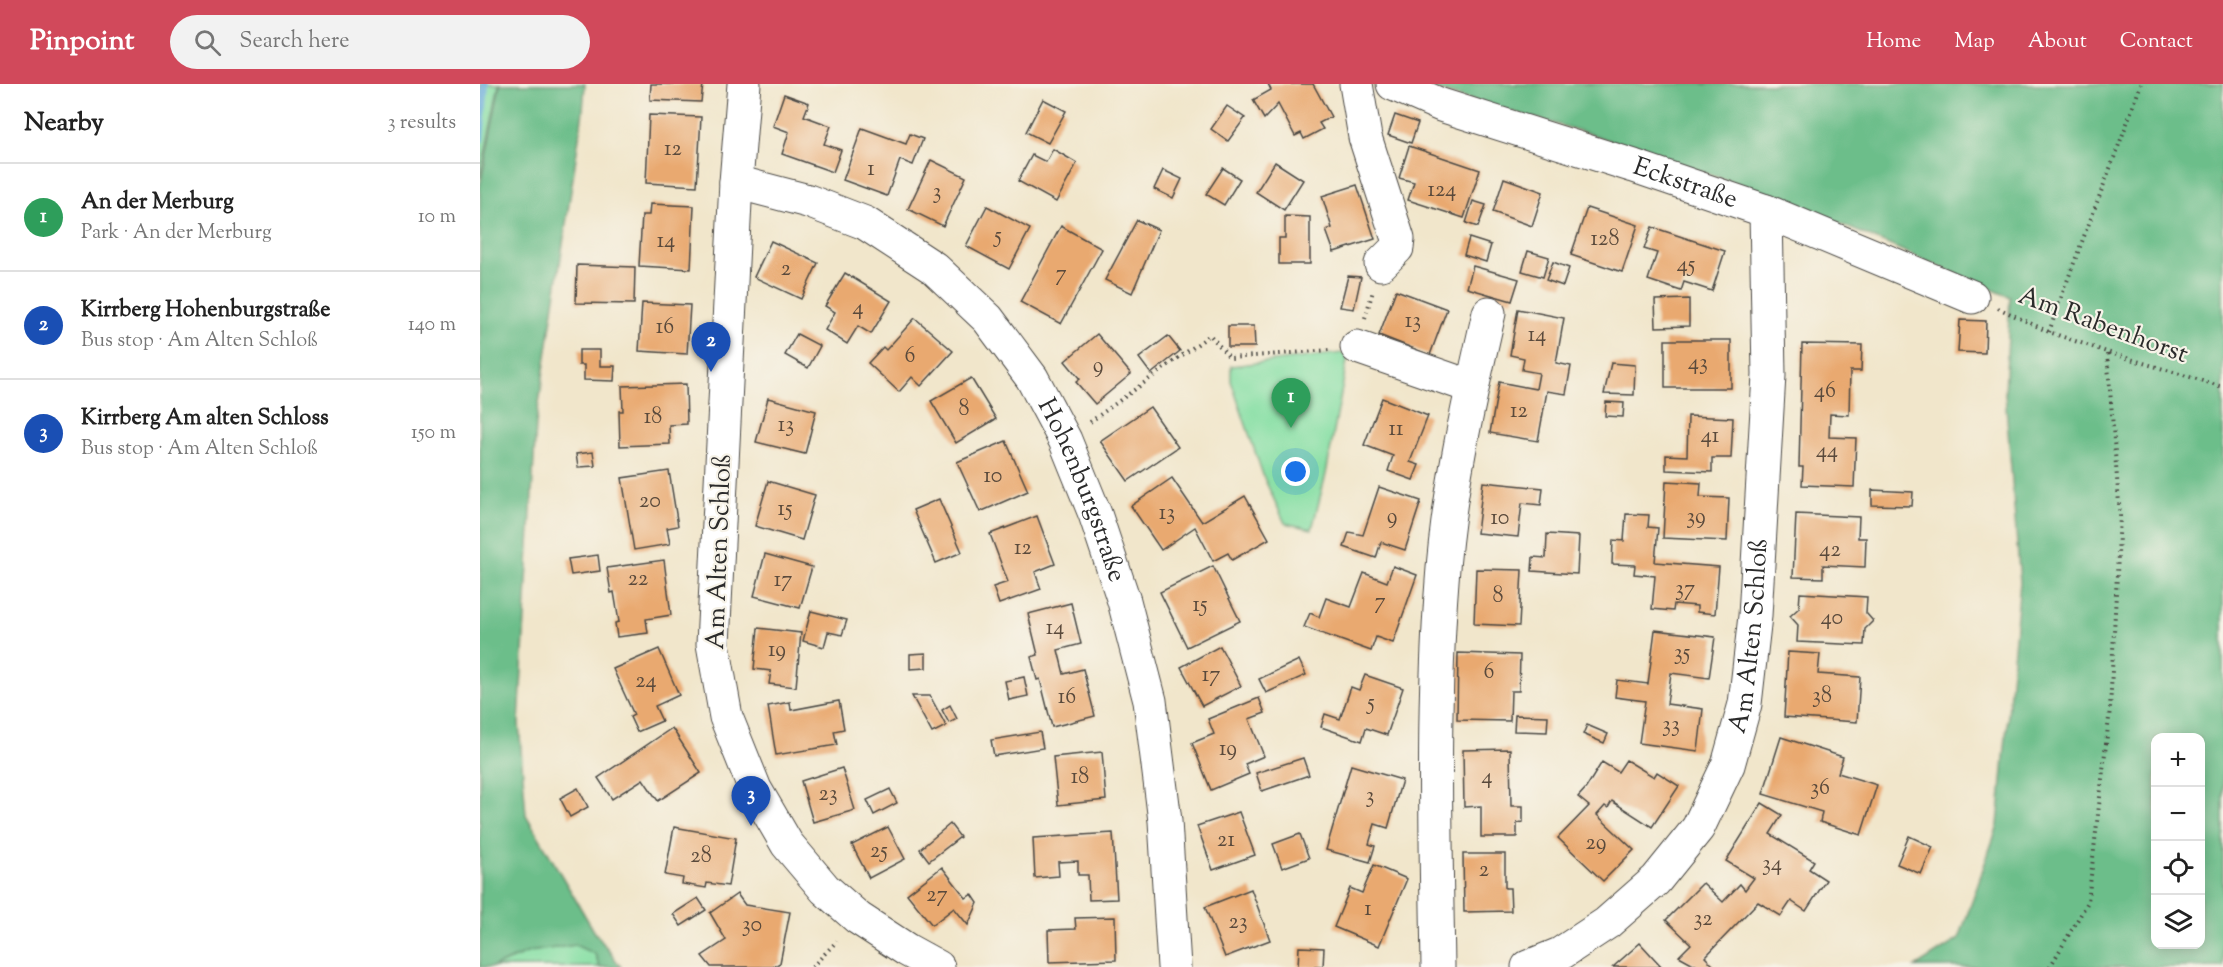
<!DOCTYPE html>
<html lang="en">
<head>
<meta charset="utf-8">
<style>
  :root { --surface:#fff; --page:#f2f2f2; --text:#222; --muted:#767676; --line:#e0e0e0; --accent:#d1495b }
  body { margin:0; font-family:"Sorts Mill Goudy",serif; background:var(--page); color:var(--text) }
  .controls { position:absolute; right:18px; bottom:18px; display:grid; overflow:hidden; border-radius:12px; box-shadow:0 3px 15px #0003 }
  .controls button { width:54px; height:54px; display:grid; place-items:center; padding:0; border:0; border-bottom:2px solid var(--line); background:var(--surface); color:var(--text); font:30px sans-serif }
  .you { position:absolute; left:816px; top:388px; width:21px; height:21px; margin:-15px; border:4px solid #fff; border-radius:50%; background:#1a73e8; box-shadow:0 0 0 9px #1a73e833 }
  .badge { display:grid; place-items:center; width:39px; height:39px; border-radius:50%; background:var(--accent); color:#fff; font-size:20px; font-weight:700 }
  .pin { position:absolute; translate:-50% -50px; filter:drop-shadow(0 2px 3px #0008) }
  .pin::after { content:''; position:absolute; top:32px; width:21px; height:18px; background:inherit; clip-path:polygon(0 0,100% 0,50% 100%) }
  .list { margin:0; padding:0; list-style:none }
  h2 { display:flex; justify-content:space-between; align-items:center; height:78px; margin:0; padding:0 24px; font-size:26px }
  h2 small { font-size:20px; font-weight:400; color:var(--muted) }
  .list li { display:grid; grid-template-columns:39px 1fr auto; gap:18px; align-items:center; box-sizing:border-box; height:108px; padding:0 24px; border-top:2px solid var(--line) }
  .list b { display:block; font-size:22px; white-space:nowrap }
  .list p { margin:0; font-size:20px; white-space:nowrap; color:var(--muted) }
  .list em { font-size:20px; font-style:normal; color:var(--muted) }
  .icon { flex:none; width:33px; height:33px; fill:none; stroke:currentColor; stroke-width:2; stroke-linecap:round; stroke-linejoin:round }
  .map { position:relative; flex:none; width:1743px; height:883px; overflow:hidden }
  header { display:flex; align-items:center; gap:36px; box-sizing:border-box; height:84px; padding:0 30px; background:var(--accent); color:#fff }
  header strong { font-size:28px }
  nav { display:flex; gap:33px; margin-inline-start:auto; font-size:21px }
  .search { width:420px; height:54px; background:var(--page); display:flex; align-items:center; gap:15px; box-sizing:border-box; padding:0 21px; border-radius:33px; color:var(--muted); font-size:22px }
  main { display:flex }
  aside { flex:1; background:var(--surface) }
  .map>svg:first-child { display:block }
  .green { fill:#86dfa4; stroke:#588568; stroke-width:1.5 }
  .forest { fill:#6cbe8a; stroke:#4c745a; stroke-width:1.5; fill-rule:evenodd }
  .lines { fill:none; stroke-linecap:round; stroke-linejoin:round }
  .stream { stroke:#65aadb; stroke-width:8 }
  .building { fill:#e9a96f }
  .minor-casing { stroke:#494743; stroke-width:35 }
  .path { stroke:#494743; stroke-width:4; stroke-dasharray:1.5 4.5; stroke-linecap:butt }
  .minor { stroke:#fff; stroke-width:33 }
  .labels { text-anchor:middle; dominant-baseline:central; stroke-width:4.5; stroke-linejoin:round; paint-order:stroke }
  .number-label { font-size:22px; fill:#5a4a3c }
  .street-label { font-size:26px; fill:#2b2b2b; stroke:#f7f3e8 }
</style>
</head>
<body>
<header>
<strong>Pinpoint</strong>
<div class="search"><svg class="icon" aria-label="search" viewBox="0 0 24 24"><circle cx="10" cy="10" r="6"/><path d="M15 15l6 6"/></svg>Search here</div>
<nav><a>Home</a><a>Map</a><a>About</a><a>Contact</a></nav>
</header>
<main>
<aside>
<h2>Nearby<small>3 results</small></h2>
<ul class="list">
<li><span class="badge" style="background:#2e9e5b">1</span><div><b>An der Merburg</b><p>Park · An der Merburg</p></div><em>10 m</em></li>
<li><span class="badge" style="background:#1a4fb4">2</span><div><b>Kirrberg Hohenburgstraße</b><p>Bus stop · Am Alten Schloß</p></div><em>140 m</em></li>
<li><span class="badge" style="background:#1a4fb4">3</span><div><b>Kirrberg Am alten Schloss</b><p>Bus stop · Am Alten Schloß</p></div><em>150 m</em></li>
</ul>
</aside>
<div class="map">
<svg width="1743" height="883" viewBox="0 0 1743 883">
  <rect width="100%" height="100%" fill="#f7f3e8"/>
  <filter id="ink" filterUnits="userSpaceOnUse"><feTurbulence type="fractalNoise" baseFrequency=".0167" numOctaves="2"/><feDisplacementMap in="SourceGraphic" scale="12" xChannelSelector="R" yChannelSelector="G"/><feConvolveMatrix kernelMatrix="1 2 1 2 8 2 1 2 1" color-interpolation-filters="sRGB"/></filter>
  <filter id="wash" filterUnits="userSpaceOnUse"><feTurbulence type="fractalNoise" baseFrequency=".008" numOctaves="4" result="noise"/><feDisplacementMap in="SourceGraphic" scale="24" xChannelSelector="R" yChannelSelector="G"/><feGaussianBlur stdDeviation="1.35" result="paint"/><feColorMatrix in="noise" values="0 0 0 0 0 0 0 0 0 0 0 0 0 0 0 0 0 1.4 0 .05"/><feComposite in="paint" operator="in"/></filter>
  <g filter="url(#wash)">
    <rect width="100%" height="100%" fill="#f1e6cb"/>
    <g class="green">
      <polygon points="0,0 19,0 0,94"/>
      <polygon points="862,269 868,272 846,390 832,445 805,439 784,394 751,297 751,282"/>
      <polygon points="95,861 115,870 120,883 13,883 49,868"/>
    </g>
    <g class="forest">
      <polygon points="20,0 105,0 103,27 56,339 39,639 46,731 114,847 141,883 120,883 115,870 95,861 49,868 13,883 0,883 0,103"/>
      <path d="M934,0H1743V74L1740,99L1743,102V883H1435L1479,855L1518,741L1540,498L1525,309L1530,213L1302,115L1111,50ZM1676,654H1720V860H1676Z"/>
    </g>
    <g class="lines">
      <polyline class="stream" points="0,55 5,0"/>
    </g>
    <g id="blocks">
      <g class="building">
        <polygon points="171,0 223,0 221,18 170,16"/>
        <polygon points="788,0 833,0 851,33 839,39 843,45 824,55 821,49 815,52 798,20 784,35 773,16 791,6"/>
        <polygon points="304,10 329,19 324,32 351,42 344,60 361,66 353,88 302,70 309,48 293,42"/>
        <polygon points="563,15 586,27 568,59 546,48"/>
        <polygon points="747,22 765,34 748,57 731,45"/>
        <polygon points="169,31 221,33 217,102 166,99"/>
        <polygon points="915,31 938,39 931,59 908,51"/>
        <polygon points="382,44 426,60 430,50 443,55 433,81 420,76 407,112 363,96"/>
        <polygon points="929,62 1000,86 984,134 928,116 934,98 919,94"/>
        <polygon points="573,65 597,79 576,118 538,97 552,71 566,78"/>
        <polygon points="451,76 486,93 463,142 428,125"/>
        <polygon points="795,78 823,96 804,126 776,108"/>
        <polygon points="743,84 760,95 744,121 726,110"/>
        <polygon points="683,86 702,95 693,114 674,105"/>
        <polygon points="1024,94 1063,108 1052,142 1013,128"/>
        <polygon points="877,101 895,155 854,168 846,146 852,144 842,112"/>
        <polygon points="993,117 1006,121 998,143 986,139"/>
        <polygon points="170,120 214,122 211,185 159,182 162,131 169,131"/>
        <polygon points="507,122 550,145 529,185 486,162"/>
        <polygon points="1107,124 1158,141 1142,188 1091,171"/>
        <polygon points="805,132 830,133 830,180 799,180 799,154 805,154"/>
        <polygon points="657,136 679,146 652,209 625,196"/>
        <polygon points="581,142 622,165 581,240 540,218"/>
        <polygon points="1172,143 1245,167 1232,207 1204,198 1201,207 1168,196 1177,169 1164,165"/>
        <polygon points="989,154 1011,161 1006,178 984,171"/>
        <polygon points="291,157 338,179 321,215 274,193"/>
        <polygon points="1048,167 1069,173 1063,193 1042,187"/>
        <polygon points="1073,178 1089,184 1083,202 1066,196"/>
        <polygon points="97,181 155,183 154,220 96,219"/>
        <polygon points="993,182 1039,195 1032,217 987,204"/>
        <polygon points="365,189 411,217 391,250 378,242 367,260 345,246 355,228 345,222"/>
        <polygon points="868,192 881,193 874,225 860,223"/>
        <polygon points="916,206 967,225 950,271 899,251"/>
        <polygon points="1209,215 1209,242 1176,243 1175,216"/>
        <polygon points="162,219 210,221 207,270 159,267"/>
        <polygon points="1038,225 1084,234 1076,279 1091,282 1086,310 1067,307 1058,357 1010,349 1019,298 1056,305 1059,289 1042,286 1044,274 1030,271"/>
        <polygon points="435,234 473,267 441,302 432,293 419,308 388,279 403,263 406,266"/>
        <polygon points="1480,236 1506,237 1505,269 1478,268"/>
        <polygon points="748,242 774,242 775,263 748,263"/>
        <polygon points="317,250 340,262 328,284 305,271"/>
        <polygon points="617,250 651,290 615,320 596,298 600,295 585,277"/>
        <polygon points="688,252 700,267 671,290 659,274"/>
        <rect x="1185" y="256" width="66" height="48"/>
        <polygon points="1322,260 1382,261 1381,287 1370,287 1369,331 1350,330 1349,353 1376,354 1374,403 1322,401 1323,383 1319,383"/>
        <polygon points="99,266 120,266 120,282 135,282 134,297 104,296 104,281 99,281"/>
        <polygon points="1131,279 1155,281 1154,311 1124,310"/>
        <polygon points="491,294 516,335 476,359 451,317"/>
        <polygon points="206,300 207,340 189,341 190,360 140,362 139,327 143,327 142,302"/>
        <polygon points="288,314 336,327 325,370 276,358"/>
        <polygon points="902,314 948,332 930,378 939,381 933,396 908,387 913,372 884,361"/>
        <polygon points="1126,318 1144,319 1143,333 1125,332"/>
        <polygon points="670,323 698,363 648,397 620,357"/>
        <polygon points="1208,332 1253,334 1251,374 1232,374 1232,388 1186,386 1186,371 1207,372"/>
        <polygon points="526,357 548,407 500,428 477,378"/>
        <polygon points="113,368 115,382 98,383 96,370"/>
        <polygon points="189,387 198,442 187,444 190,460 154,466 142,394"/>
        <polygon points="692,394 722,438 765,412 789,455 752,476 748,469 733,477 715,443 681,466 651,422"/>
        <polygon points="288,397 335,411 322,456 275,442"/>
        <polygon points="1186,397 1221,399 1220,413 1249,414 1247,457 1183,454"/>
        <polygon points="1003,398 1063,404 1061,421 1042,419 1038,453 997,449"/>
        <polygon points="899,403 941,417 925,466 901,458 896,474 864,463 869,448 883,451"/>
        <polygon points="1392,406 1433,408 1432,422 1392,421"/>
        <polygon points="459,415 482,468 456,479 433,426"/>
        <polygon points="1146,430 1169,431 1168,443 1178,444 1175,478 1239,483 1235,530 1217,528 1217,522 1194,520 1193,527 1172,525 1175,492 1154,490 1155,481 1132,480 1133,456 1144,457"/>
        <polygon points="1316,430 1379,433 1378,454 1386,454 1385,483 1343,481 1343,494 1313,493"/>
        <polygon points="557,432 575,480 555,488 561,505 519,520 513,503 528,498 510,450"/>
        <polygon points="1067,450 1099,452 1097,490 1052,487 1053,473 1066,474"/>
        <polygon points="285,470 332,483 320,524 274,512"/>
        <polygon points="118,471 120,487 91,491 88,475"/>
        <polygon points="184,476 191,531 166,535 168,549 137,553 135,539 139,538 134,508 131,509 127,484"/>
        <polygon points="733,482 760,537 707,563 680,508"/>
        <polygon points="913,482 937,491 913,559 896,553 891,567 824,543 830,529 839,533 846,514 871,523 884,489 907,498"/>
        <polygon points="996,485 1042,486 1039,542 994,540"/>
        <polygon points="1320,509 1387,513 1386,529 1393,537 1385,545 1384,561 1317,558 1318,541 1310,532 1319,524"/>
        <polygon points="591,519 601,560 578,566 584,590 603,585 615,632 572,643 560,595 557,596 551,573 558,571 548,530"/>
        <polygon points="331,527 367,536 362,551 348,548 344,563 323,557"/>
        <polygon points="278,544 321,549 316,603 289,600 291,587 274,585"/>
        <polygon points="1175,546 1235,553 1229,594 1191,589 1187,620 1223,625 1218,667 1159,659 1165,617 1135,613 1137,596 1168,600"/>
        <polygon points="740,562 761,602 722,622 701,583"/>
        <polygon points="179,565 199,611 175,622 182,637 157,648 150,633 154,631 133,585"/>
        <polygon points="1308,568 1340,570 1338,590 1380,593 1377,638 1304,633"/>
        <polygon points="446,569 446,584 430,585 430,570"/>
        <polygon points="978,569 1040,571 1039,607 1031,607 1030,637 977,636"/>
        <polygon points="819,576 826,591 786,609 779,595"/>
        <polygon points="885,591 923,604 907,651 886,644 882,657 841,643 845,630 860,635 871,603 879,606"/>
        <polygon points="544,593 548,612 529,616 525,597"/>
        <polygon points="432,612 450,612 466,642 452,649"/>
        <polygon points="779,614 785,629 769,635 784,672 765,680 769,690 731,706 712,659 734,650 728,635"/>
        <polygon points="359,617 364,645 354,647 357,661 296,671 288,622 310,618 311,626"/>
        <polygon points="470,621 477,635 469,639 462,626"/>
        <polygon points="1035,631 1068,632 1067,648 1034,647"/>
        <polygon points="1107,641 1128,650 1124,659 1103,650"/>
        <polygon points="192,644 221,689 178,717 163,695 132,715 118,694"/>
        <polygon points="560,648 563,664 514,672 511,656"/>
        <polygon points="1301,653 1363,673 1358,689 1397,701 1381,751 1340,738 1342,728 1283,710"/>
        <polygon points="1030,665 1031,722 1043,722 1043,738 1037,739 1037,753 1001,753 1001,722 984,723 983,666"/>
        <polygon points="622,668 626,716 578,721 573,673"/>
        <polygon points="823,674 829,691 782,707 776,689"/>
        <polygon points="1146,676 1174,693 1177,688 1199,702 1172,743 1132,717 1128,724 1125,722 1117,731 1154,766 1123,797 1078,754 1109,722 1098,713 1106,704 1122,678 1138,688"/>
        <polygon points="871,681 922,696 908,744 895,740 889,760 895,762 890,778 846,766"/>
        <polygon points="362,684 375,726 333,738 321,697"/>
        <polygon points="98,704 108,723 90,733 80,714"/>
        <polygon points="410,705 417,719 394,731 387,716"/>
        <polygon points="1282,719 1302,731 1290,750 1334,777 1329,785 1346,796 1326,827 1311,817 1301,832 1278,818 1225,873 1234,882 1219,883 1199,872 1211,860 1186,836 1223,799 1243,818 1260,800 1265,806 1274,794 1246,777"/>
        <polygon points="759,728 775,771 733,786 717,742"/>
        <polygon points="470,740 480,753 449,777 440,765"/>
        <polygon points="194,743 256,754 248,802 227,799 226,804 202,800 203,794 185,791"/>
        <polygon points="408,743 425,775 389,794 372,761"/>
        <polygon points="633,749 637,815 609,816 608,791 598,791 598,777 578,778 579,792 555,794 553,754"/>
        <polygon points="820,750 829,774 802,784 793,760"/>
        <polygon points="1429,752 1453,763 1441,790 1417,780"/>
        <polygon points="983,770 1025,770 1025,804 1030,804 1031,827 984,828"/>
        <polygon points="894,781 927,795 899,862 854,843 870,804 882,809"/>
        <polygon points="462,783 486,814 492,810 498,819 488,841 474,824 452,841 427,810"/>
        <polygon points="771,805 790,856 745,873 725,823"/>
        <polygon points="257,810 265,821 310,828 300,879 293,883 231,883 222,872 246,856 230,829"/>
        <polygon points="218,814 226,826 201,842 193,830"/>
        <polygon points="635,833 636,876 569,878 568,846 596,845 595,834"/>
        <polygon points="1160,859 1182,883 1133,883"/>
        <polygon points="819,863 844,864 843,883 818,883"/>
      </g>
    </g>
  </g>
  <g filter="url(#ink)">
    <use href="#blocks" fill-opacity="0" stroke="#494743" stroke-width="1.5"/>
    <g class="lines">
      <defs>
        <g id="minor">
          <polyline points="264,0 256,98 233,560 246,633 275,705 307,760 345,805 378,834 427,866 458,883"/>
          <polyline points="876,0 885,53 918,155 917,164 901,180"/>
          <path id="s1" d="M913,0L961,21L1154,82L1286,127L1492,213"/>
          <path id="s2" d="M256,98L328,117L385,139L454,184L508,235L552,294L585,356L615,430L644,517L670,617L685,737L694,883"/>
          <polyline points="877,263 992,303"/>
          <path d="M958,883C956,755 952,625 962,497C968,407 989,317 1009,229"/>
          <path id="s3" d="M1048,883L1080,870L1127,839L1176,796L1218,744L1248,681L1265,620L1275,532L1289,291L1286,127"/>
        </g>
      </defs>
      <use href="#minor" class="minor-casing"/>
      <g class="path">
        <polyline points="1518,224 1569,248 1627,268 1743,303"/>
        <polyline points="885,234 893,207"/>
        <path d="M1569,248C1598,164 1632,83 1661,0"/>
        <polyline points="610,338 730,251 750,274 849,266"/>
        <polyline points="332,883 357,857"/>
        <polyline points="1570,883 1608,818 1630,625 1640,432 1627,268"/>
      </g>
      <use href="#minor" class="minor"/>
    </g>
  </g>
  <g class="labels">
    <g class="number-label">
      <text x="193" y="66">12</text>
      <text x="391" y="86">1</text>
      <text x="962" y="107">124</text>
      <text x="457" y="109">3</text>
      <text x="518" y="153">5</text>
      <text x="1125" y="156">128</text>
      <text x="186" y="158">14</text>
      <text x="1206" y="182">45</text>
      <text x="306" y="186">2</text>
      <text x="581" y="191">7</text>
      <text x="378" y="225">4</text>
      <text x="933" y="238">13</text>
      <text x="185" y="244">16</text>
      <text x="1057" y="252">14</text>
      <text x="430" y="273">6</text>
      <text x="1218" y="280">43</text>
      <text x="618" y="283">9</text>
      <text x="1345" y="308">46</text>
      <text x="484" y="326">8</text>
      <text x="1039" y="328">12</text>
      <text x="173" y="334">18</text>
      <text x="306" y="342">13</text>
      <text x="916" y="346">11</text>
      <text x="1230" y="353">41</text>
      <text x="1347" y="368">44</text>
      <text x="513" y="393">10</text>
      <text x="170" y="418">20</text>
      <text x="305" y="426">15</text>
      <text x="687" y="430">13</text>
      <text x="912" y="434">9</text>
      <text x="1216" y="434">39</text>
      <text x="1020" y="435">10</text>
      <text x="543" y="465">12</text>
      <text x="1350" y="467">42</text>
      <text x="158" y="496">22</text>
      <text x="303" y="497">17</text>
      <text x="1205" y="506">37</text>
      <text x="1018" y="513">8</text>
      <text x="900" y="519">7</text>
      <text x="720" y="522">15</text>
      <text x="1352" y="535">40</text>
      <text x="575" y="545">14</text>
      <text x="297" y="567">19</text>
      <text x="1202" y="570">35</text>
      <text x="1009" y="589">6</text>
      <text x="731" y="592">17</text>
      <text x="166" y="598">24</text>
      <text x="1342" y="613">38</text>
      <text x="587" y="614">16</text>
      <text x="891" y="620">5</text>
      <text x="1191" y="642">33</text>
      <text x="748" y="666">19</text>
      <text x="600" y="694">18</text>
      <text x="1007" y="694">4</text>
      <text x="1340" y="705">36</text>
      <text x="348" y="711">23</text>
      <text x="890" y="713">3</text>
      <text x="746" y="757">21</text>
      <text x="1116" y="760">29</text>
      <text x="399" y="768">25</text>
      <text x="221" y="773">28</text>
      <text x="1292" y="781">34</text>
      <text x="1004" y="787">2</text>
      <text x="457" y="812">27</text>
      <text x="888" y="826">1</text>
      <text x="1223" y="836">32</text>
      <text x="758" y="839">23</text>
      <text x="272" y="842">30</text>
    </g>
    <g class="street-label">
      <text stroke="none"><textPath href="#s1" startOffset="309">Eckstraße</textPath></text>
      <text transform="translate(1623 242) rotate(20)">Am Rabenhorst</text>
      <text stroke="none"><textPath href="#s2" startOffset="489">Hohenburgstraße</textPath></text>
      <text transform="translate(240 468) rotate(-88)">Am Alten Schloß</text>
      <text stroke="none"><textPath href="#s3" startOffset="424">Am Alten Schloß</textPath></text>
    </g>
  </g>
</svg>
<div class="controls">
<button>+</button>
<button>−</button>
<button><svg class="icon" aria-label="locate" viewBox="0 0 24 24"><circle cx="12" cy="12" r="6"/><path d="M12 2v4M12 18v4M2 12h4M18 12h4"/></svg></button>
<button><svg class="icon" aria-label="layers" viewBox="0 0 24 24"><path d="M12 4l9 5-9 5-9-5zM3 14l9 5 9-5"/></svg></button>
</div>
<div class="you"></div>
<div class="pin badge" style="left:811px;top:344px;background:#2e9e5b">1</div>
<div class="pin badge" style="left:231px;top:288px;background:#1a4fb4">2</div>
<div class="pin badge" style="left:271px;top:742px;background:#1a4fb4">3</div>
</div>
</main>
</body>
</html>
